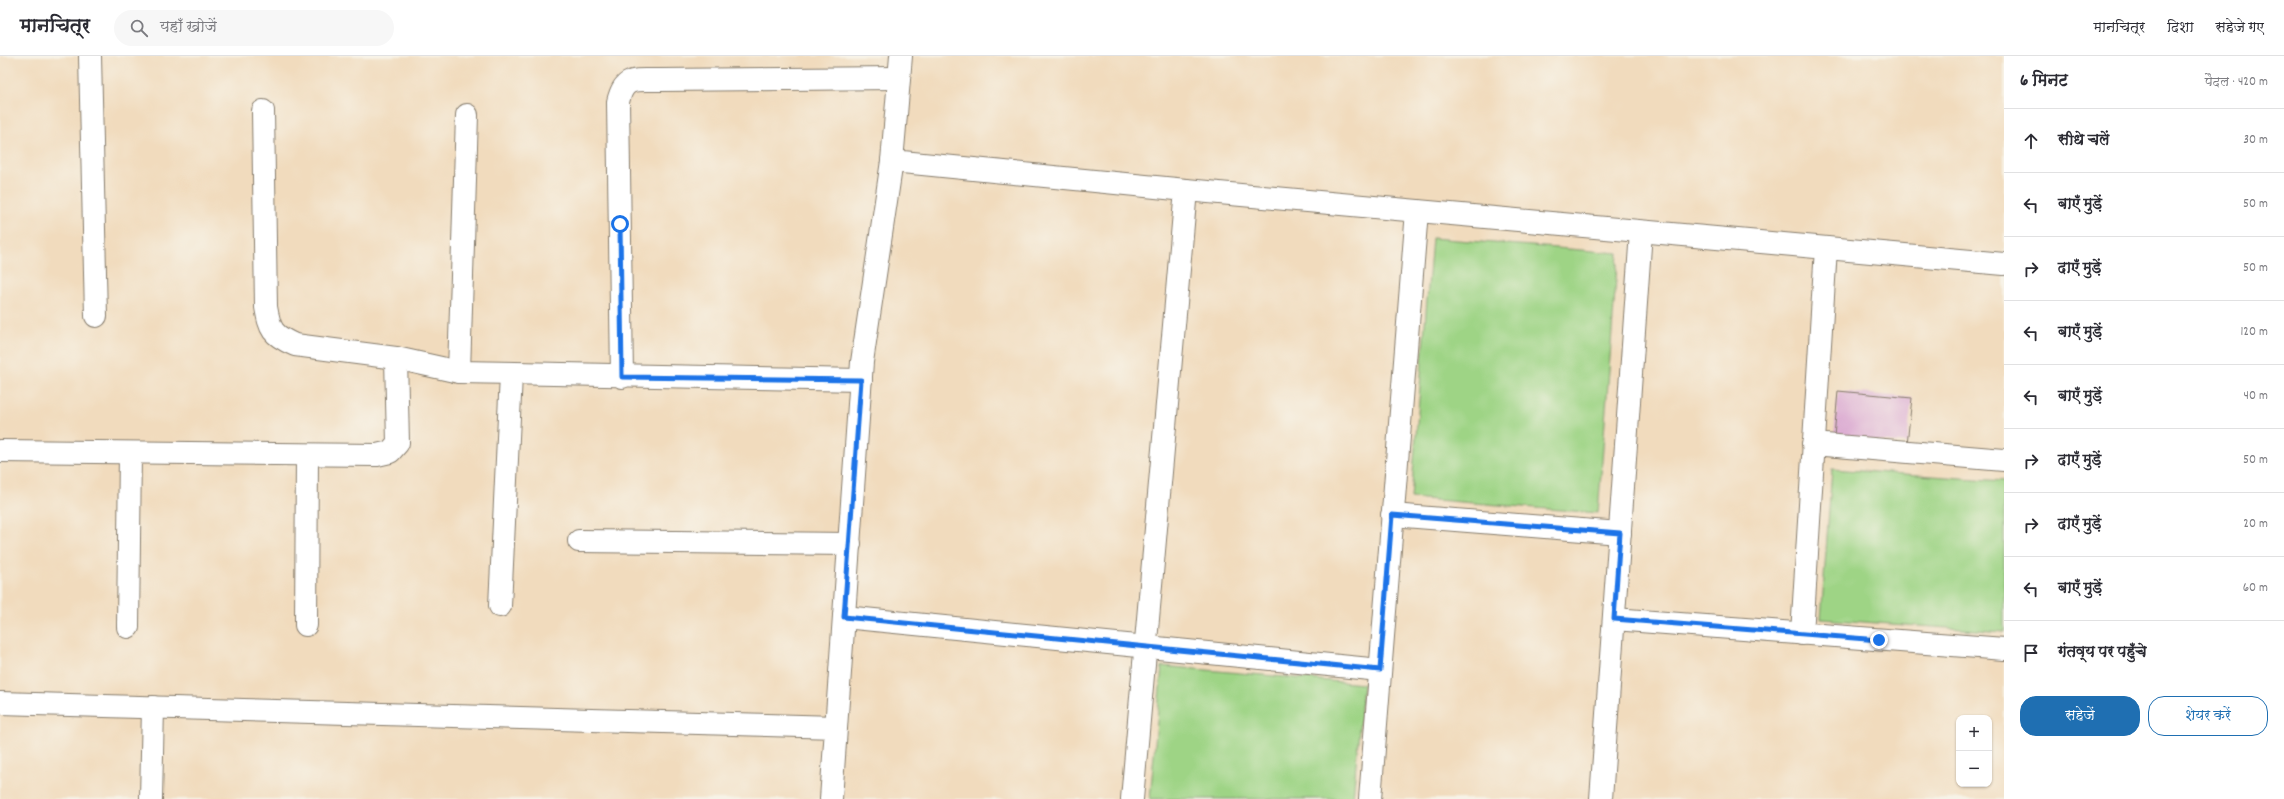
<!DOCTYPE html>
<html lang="hi">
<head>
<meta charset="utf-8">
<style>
  :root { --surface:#fff; --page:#f7f7f7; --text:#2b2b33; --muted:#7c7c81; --line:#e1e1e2; --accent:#1f6fb2 }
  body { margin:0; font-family:Dekko,"Playpen Sans Deva",sans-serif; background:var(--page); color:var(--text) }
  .controls { position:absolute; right:12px; bottom:12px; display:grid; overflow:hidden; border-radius:8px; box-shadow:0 1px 3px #0004 }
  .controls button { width:36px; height:36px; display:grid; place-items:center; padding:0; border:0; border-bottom:1px solid var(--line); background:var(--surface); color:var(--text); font:20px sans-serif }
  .stop { position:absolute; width:12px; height:12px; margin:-9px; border:3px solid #1a73e8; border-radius:50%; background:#fff }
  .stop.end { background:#1a73e8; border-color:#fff; box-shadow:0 1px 4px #0008 }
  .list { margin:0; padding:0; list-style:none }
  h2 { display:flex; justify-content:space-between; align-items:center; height:52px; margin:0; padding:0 16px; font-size:17px }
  h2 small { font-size:13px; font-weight:400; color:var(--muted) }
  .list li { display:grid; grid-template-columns:26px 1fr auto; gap:12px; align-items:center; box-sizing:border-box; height:64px; padding:0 16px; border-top:1px solid var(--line) }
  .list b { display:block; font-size:15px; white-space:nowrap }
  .list em { font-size:13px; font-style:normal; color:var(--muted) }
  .actions { display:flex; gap:8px; padding:12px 16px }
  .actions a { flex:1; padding:9px 0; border:1px solid var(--accent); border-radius:16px; text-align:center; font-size:14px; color:var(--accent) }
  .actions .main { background:var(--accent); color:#fff }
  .icon { flex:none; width:22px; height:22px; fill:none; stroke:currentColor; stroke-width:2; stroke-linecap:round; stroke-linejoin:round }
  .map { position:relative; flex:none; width:2004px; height:743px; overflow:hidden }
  header { display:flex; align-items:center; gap:24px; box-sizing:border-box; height:56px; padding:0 20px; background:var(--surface); border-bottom:1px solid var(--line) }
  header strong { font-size:19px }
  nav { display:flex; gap:22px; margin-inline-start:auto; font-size:14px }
  .search { width:280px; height:36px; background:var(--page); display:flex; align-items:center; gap:10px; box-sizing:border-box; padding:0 14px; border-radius:22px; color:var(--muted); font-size:15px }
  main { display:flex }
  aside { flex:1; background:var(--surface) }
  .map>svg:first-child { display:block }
  .green { fill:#9ed485; stroke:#5d7850 }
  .building { fill:#dbaad2 }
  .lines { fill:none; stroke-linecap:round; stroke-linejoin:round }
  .street-casing { stroke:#867c6c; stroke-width:24 }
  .secondary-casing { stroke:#867c6c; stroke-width:24 }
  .street { stroke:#fff; stroke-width:22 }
  .secondary { stroke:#fff; stroke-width:22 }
  .route { stroke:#1a73e8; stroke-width:5 }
</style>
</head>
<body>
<header>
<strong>मानचित्र</strong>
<div class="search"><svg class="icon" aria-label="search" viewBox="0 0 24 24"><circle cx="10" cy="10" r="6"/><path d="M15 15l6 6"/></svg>यहाँ खोजें</div>
<nav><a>मानचित्र</a><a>दिशा</a><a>सहेजे गए</a></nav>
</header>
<main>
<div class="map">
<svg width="2004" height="743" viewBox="0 0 2004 743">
  <rect width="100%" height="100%" fill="#f7f3e8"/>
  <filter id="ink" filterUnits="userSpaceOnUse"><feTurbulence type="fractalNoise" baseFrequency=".025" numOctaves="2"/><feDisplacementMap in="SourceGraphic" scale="8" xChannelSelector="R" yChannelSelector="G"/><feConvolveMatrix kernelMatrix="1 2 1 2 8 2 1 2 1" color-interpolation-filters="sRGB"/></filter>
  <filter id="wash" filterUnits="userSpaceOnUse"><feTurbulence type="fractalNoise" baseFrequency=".012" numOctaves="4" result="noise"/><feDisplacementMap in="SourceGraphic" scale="16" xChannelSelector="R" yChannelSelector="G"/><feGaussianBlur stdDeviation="0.9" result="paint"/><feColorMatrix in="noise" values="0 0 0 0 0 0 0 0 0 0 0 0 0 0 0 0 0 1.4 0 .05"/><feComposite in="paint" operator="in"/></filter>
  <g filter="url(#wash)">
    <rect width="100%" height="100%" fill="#f1dbbd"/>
    <g class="green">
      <polygon points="1432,182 1618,197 1598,457 1411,442"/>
      <polygon points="1832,413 2004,425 2004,576 1821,563"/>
      <polygon points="1162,610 1363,628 1353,743 1150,743"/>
    </g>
    <g id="blocks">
      <polygon class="building" points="1838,335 1912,342 1907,388 1834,381"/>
    </g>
  </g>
  <g filter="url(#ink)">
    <use href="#blocks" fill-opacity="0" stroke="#867c6c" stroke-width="1"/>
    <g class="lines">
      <defs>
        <g id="street">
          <polyline points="90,0 96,260"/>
          <path d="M263,55L266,251C270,274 272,279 295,289L396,302L459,316L861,324"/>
          <polyline points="892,105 1186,134 2004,208"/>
          <polyline points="459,316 467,59"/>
          <path d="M622,321L618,46C624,19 636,25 660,24L899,22"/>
          <polyline points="1813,388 2004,404"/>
          <polyline points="0,395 377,399 390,396 398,387 396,302"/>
          <polyline points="1392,459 1620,477"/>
          <polyline points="579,485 850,488"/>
          <polyline points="500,550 511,319"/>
          <polyline points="844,561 1380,614"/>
          <polyline points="1614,563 2004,593"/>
          <polyline points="306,569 307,399"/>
          <polyline points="128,571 130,397"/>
          <polyline points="1802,578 1826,192"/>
          <polyline points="0,647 836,671"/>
          <polyline points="151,743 153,651"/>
          <polyline points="1132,743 1186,134"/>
          <polyline points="1370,743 1417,155"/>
          <polyline points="1601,743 1641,176"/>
        </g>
        <polyline id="secondary" points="831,743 862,306 892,105 901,0"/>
      </defs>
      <use href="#street" class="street-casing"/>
      <use href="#secondary" class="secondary-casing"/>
      <use href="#street" class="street"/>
      <use href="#secondary" class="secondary"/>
    </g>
  </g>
  <g class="lines" filter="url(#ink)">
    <polyline class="route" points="620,168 622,321 861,324 844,561 1380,614 1392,459 1620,477 1614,563 1879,584"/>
  </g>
</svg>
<div class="controls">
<button>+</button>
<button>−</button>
</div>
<div class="stop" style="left:620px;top:168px"></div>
<div class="stop end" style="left:1879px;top:584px"></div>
</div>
<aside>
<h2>6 मिनट<small>पैदल · 420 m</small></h2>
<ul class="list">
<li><svg class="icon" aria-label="ahead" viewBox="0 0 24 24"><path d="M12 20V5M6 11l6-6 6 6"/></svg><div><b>सीधे चलें</b></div><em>30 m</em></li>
<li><svg class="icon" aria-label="left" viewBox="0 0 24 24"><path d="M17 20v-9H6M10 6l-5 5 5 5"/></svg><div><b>बाएँ मुड़ें</b></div><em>50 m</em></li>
<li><svg class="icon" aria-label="right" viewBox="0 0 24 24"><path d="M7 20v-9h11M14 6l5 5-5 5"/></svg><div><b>दाएँ मुड़ें</b></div><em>50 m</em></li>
<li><svg class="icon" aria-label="left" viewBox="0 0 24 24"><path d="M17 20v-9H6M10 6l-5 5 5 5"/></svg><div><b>बाएँ मुड़ें</b></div><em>120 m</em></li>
<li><svg class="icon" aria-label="left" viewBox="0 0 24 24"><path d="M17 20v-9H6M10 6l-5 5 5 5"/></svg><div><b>बाएँ मुड़ें</b></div><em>40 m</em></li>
<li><svg class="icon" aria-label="right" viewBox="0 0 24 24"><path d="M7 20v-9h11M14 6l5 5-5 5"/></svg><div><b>दाएँ मुड़ें</b></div><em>50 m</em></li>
<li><svg class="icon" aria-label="right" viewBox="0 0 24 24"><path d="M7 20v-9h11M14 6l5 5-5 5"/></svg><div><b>दाएँ मुड़ें</b></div><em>20 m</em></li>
<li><svg class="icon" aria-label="left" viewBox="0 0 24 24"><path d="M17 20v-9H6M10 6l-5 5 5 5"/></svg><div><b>बाएँ मुड़ें</b></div><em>60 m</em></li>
<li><svg class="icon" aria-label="arrive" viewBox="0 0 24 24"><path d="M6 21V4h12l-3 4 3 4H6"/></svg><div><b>गंतव्य पर पहुँचे</b></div></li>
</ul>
<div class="actions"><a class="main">सहेजें</a><a>शेयर करें</a></div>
</aside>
</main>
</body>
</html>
